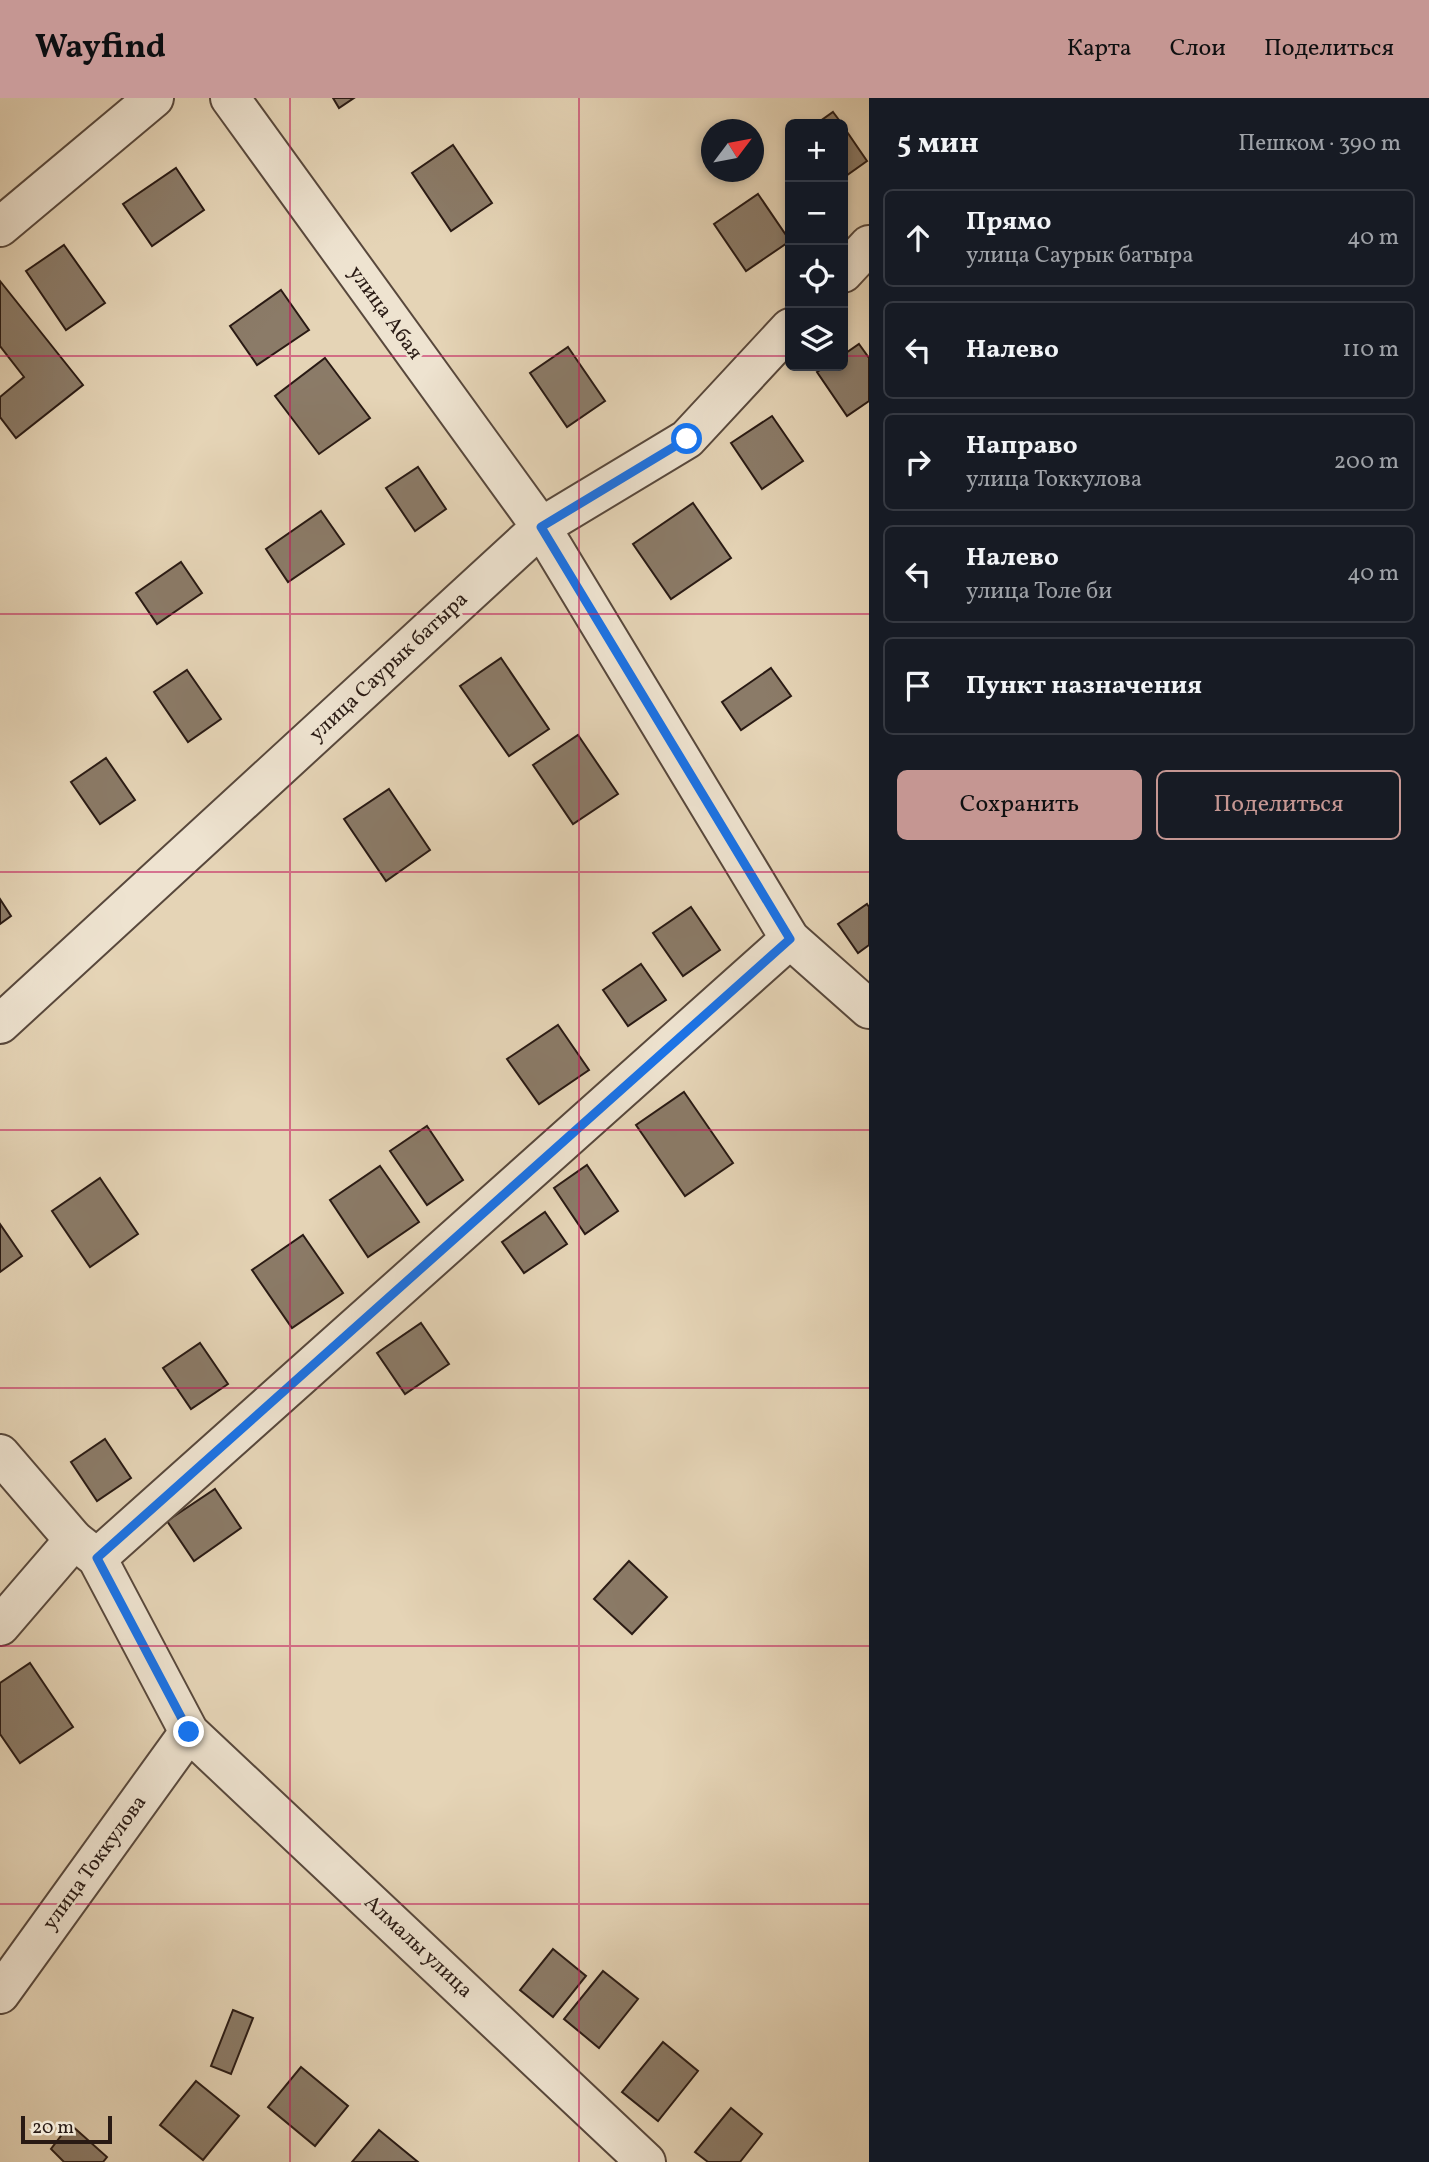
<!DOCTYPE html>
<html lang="ru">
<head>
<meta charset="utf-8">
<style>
  :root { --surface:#171b24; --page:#242831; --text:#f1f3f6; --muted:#9ea1a6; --line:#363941; --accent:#c59692 }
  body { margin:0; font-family:Vollkorn,serif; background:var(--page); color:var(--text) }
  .controls { position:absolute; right:21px; top:21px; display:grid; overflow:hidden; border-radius:10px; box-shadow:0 4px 10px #0003 }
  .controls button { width:63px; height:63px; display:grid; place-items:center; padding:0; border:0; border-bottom:2px solid var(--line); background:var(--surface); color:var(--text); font:35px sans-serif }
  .compass { position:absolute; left:701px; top:21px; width:63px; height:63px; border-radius:50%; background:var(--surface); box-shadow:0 4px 10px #0003; rotate:58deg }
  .scale { position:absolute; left:21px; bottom:18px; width:91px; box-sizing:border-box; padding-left:7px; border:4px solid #291a14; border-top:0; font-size:19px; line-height:24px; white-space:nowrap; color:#291a14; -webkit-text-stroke:5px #eee3d0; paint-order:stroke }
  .stop { position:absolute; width:21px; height:21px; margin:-16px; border:5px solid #1a73e8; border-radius:50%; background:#fff }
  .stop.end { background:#1a73e8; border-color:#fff; box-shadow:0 2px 7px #0008 }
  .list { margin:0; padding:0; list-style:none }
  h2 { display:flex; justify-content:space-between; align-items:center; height:91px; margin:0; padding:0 28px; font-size:30px }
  h2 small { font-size:23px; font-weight:400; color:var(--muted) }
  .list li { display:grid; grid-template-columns:46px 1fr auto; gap:21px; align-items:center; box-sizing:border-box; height:98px; margin:0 14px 14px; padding:0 14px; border:2px solid var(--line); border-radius:10px }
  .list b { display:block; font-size:26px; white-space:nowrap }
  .list p { margin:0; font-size:23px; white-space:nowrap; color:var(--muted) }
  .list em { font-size:23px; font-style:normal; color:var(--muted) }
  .actions { display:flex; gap:14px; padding:21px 28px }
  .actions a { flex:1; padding:16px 0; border:2px solid var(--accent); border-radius:10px; text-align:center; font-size:24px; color:var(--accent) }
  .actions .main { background:var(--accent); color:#111 }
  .icon { flex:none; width:38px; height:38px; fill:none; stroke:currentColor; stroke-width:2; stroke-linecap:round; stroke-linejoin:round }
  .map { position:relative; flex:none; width:869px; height:2064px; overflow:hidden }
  header { display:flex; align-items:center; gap:42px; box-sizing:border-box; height:98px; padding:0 35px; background:var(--accent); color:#111 }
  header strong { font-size:33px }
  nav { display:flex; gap:38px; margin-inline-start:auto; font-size:24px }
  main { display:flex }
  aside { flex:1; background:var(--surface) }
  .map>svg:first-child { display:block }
  .building { fill:#8b7b68; stroke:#291a14; stroke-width:2 }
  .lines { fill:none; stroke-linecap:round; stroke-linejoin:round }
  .minor-casing { stroke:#58483c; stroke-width:42 }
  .minor { stroke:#eee3d0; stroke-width:38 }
  .route { stroke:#1a73e8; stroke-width:9 }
  .grid { fill:none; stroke:#c2185b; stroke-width:2; stroke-opacity:0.55 }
  .labels { text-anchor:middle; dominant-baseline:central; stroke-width:5; stroke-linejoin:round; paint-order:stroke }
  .street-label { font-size:21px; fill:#291a14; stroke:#eee3d0 }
</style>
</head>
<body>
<header>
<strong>Wayfind</strong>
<nav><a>Карта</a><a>Слои</a><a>Поделиться</a></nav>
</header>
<main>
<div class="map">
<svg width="869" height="2064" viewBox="0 0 869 2064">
  <rect width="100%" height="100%" fill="#e5d4b6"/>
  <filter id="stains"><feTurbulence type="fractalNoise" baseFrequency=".00286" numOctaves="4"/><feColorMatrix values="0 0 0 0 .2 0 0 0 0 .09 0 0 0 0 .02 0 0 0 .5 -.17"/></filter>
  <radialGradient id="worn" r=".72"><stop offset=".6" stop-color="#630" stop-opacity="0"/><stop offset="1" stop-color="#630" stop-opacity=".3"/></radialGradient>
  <g class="building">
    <polygon points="333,0 354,0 339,10"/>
    <polygon points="833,14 842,26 816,26"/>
    <polygon points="843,28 867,63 843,80"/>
    <polygon points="453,47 492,105 451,133 412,75"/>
    <polygon points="176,70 204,112 152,148 123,106"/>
    <polygon points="758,96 790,143 746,173 714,126"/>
    <polygon points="64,147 105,205 66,232 26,173"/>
    <polygon points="0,183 83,287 16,340 0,319 0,299 24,279 0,248"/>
    <polygon points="281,192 309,232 257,267 230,228"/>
    <polygon points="859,246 869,260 869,303 847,318 817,274 827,268 843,268 843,257"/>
    <polygon points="568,249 605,303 567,329 530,275"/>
    <polygon points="325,260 370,320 319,356 275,298"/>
    <polygon points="772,318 803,363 762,391 731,345"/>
    <polygon points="418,369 446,411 415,433 386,390"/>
    <polygon points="693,405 731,460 671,501 633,446"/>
    <polygon points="321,413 344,446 288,484 266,451"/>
    <polygon points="181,464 202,495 157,526 136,495"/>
    <polygon points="501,560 549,631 509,658 460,588"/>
    <polygon points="771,570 791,598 741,632 722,604"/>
    <polygon points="187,572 221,621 188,644 154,594"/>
    <polygon points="578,637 618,696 573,726 533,667"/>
    <polygon points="106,660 135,702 100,726 71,684"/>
    <polygon points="389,691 430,752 386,783 344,721"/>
    <polygon points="0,801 11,818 0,826"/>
    <polygon points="867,806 869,809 869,847 858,855 838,826"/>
    <polygon points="691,809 720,852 683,878 653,835"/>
    <polygon points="641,866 666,902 628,928 603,892"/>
    <polygon points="558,927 589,972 539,1006 507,961"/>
    <polygon points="684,994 733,1065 685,1098 636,1027"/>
    <polygon points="427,1028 463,1082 427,1107 390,1053"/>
    <polygon points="587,1067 618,1113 585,1136 554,1090"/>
    <polygon points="380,1068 419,1124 368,1159 330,1102"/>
    <polygon points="100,1080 138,1136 90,1169 52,1113"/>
    <polygon points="545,1114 567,1146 524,1175 502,1144"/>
    <polygon points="0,1126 22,1158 0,1174"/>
    <polygon points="303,1137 343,1195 292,1230 252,1172"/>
    <polygon points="421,1225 449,1266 405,1296 377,1255"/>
    <polygon points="200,1245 228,1286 191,1311 163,1270"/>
    <polygon points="105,1341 131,1380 97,1403 71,1364"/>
    <polygon points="215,1391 241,1430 194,1463 167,1423"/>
    <polygon points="629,1463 667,1499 632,1536 594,1501"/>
    <polygon points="30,1565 73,1629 20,1665 0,1636 0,1585"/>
    <polygon points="553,1851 586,1878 553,1919 520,1892"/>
    <polygon points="603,1873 638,1901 599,1950 564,1921"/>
    <polygon points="233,1912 253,1920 231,1976 211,1968"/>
    <polygon points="663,1944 698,1973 658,2023 622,1994"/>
    <polygon points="301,1969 348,2008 315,2048 268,2009"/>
    <polygon points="196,1983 239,2018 203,2062 160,2027"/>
    <polygon points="731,2010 762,2036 740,2064 708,2064 695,2054"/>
    <polygon points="70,2026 107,2059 103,2064 64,2064 51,2051"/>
    <polygon points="379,2032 418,2064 352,2064"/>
  </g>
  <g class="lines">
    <defs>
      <g id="minor">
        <polyline points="230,0 541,429 790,841 869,911"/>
        <polyline points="0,129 154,0"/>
        <polyline points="843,175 869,147"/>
        <polyline points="0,926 541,429 687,341 790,230"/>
        <polyline points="0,1356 74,1442 97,1460 189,1634 646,2064"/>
        <polyline points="97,1460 790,841"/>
        <polyline points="0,1528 74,1442"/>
        <polyline points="0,1896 189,1634"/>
      </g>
    </defs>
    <use href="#minor" class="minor-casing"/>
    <use href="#minor" class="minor"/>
  </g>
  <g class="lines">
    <polyline class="route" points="189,1634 97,1460 790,841 541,429 687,341"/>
  </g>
  <path class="grid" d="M290,0V2064M579,0V2064M0,258H790M843,258H869M0,516H869M0,774H869M0,1032H869M0,1290H869M0,1548H869M0,1806H869"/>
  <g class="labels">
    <g class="street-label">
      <text transform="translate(385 215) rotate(54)">улица Абая</text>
      <text transform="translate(389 569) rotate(-43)">улица Саурык батыра</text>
      <text transform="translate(95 1765) rotate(-54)">улица Токкулова</text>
      <text transform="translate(418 1849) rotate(43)">Алмалы улица</text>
    </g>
  </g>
  <rect width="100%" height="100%" filter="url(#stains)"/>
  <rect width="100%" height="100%" fill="url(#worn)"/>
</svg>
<div class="controls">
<button>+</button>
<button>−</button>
<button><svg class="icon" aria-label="locate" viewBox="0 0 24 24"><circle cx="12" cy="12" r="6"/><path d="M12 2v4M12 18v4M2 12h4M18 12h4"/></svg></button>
<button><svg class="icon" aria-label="layers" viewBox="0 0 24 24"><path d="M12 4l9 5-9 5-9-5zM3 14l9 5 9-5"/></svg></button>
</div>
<svg class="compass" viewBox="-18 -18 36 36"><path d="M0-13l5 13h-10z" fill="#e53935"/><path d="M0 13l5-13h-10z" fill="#9ea1a6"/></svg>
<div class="scale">20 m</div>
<div class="stop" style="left:687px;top:341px"></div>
<div class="stop end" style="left:189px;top:1634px"></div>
</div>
<aside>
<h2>5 мин<small>Пешком · 390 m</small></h2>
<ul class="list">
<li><svg class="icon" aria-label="ahead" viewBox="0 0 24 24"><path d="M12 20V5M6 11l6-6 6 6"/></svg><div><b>Прямо</b><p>улица Саурык батыра</p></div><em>40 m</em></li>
<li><svg class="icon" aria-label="left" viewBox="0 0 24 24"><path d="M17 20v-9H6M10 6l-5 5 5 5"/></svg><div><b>Налево</b></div><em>110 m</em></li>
<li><svg class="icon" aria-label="right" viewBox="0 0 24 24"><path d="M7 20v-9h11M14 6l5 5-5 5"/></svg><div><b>Направо</b><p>улица Токкулова</p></div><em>200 m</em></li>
<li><svg class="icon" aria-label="left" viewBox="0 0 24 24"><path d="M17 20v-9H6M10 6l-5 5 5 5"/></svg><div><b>Налево</b><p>улица Толе би</p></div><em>40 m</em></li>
<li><svg class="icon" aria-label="arrive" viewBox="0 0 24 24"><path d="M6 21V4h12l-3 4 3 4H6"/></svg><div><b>Пункт назначения</b></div></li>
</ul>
<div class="actions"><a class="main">Сохранить</a><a>Поделиться</a></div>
</aside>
</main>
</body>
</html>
